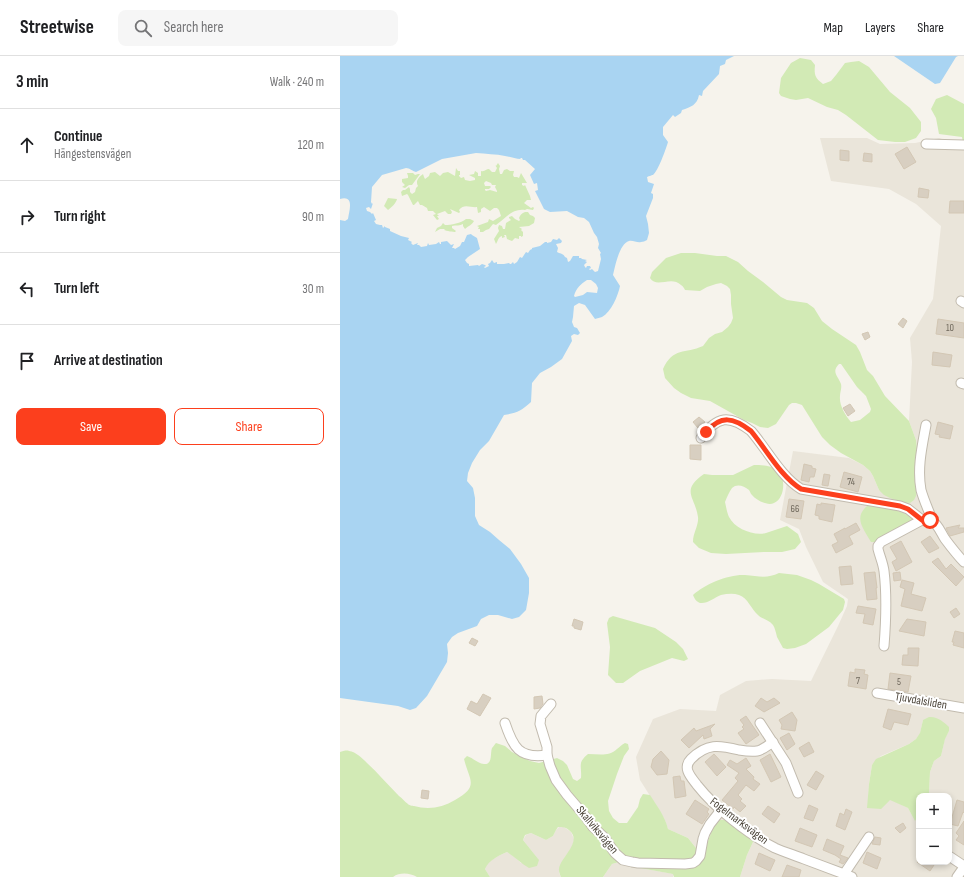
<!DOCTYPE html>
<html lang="en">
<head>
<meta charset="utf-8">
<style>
  :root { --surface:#fff; --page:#f6f6f6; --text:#202124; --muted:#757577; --line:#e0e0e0; --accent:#fc3f1d }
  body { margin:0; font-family:"Sofia Sans Condensed",sans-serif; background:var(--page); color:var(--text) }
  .controls { position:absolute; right:12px; bottom:12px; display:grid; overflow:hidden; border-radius:8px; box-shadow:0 2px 6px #0003 }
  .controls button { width:36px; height:36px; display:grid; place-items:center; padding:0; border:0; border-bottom:1px solid var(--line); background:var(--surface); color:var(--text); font:20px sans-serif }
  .stop { position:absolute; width:12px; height:12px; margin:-9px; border:3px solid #fc3f1d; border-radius:50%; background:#fff }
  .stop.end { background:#fc3f1d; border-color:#fff; box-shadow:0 1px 4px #0008 }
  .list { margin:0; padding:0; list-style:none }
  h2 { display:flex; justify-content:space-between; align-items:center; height:52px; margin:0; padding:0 16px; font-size:17px }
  h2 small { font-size:13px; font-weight:400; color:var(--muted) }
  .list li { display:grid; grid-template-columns:26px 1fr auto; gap:12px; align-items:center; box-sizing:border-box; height:72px; padding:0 16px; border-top:1px solid var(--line) }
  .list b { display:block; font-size:15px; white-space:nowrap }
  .list p { margin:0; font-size:13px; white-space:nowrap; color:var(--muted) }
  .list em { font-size:13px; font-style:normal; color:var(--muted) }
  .actions { display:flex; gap:8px; padding:12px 16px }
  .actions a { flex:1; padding:9px 0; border:1px solid var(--accent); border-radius:8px; text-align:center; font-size:14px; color:var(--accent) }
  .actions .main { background:var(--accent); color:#fff }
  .icon { flex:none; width:22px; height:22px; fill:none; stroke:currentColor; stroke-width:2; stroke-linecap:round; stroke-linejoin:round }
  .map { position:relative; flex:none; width:624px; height:821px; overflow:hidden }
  header { display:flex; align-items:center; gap:24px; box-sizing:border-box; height:56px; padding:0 20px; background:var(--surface); border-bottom:1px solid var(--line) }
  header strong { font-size:19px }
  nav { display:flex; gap:22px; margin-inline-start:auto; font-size:14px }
  .search { width:280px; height:36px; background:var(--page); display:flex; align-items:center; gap:10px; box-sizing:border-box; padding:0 14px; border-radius:8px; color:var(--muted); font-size:15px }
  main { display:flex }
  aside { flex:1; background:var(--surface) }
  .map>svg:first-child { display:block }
  .residential { fill:#eae5da; fill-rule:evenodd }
  .green { fill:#d2eab5; fill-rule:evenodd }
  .water { fill:#a9d4f2; fill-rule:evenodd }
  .building { fill:#d8cfc1; stroke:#d3c7b4 }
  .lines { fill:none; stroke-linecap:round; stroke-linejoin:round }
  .minor-casing { stroke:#c2bbae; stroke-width:11 }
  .minor { stroke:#fff; stroke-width:9 }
  .route { stroke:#fc3f1d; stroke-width:5 }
  .labels { text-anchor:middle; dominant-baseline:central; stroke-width:4; stroke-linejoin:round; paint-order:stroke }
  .number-label { font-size:10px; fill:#6e675b }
  .street-label { font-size:12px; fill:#4b4439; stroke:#fff }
</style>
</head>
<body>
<header>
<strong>Streetwise</strong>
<div class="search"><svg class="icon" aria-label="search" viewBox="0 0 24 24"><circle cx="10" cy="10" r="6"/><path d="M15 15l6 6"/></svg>Search here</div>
<nav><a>Map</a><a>Layers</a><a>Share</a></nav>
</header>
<main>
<aside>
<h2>3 min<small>Walk · 240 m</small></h2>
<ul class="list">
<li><svg class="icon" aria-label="ahead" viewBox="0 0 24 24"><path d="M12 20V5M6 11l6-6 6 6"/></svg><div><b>Continue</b><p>Hängestensvägen</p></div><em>120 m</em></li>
<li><svg class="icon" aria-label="right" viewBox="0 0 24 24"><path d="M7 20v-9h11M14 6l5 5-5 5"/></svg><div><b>Turn right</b></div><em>90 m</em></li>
<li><svg class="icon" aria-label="left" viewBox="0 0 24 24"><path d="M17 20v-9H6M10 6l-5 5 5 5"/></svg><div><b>Turn left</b></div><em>30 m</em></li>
<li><svg class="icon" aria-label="arrive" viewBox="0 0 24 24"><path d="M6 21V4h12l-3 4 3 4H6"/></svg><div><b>Arrive at destination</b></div></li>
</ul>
<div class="actions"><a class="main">Save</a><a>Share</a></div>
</aside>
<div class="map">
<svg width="624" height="821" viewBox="0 0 624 821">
  <rect width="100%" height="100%" fill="#f6f3ec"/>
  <g class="residential">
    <path d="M480,82H527L540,88L575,87L599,82L618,88H624V821H400L407,799L413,786L370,779L368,785L364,790L358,793L356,792L348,782L328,773L324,762L300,724L296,701L313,663L340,653L376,655L380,639L406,625L432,623L471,625L498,570L507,550L508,543L483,526L466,491L459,473L440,464L453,395L509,402L523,409L530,415L533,420L539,434L556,444L561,446L576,406L577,393L576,384L569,365L572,306L570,282L593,243L601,170L576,148L549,133L491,125ZM583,664L609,675L605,682L601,700L594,705L590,716L589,737L587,740H609V806H579V758L575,764L568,752L550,743L528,752L529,728L532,709L541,700L569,688L576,683L580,678Z"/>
    <polygon points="219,771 224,771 231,776 234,783 232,792 225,801 219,817 221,821 150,821 145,813 147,807 158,800 167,796 174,800 181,807 198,803 183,784 186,779 191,777 206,784 213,780 216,774"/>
    <polygon points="279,806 300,812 334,818 333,821 263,821 272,808"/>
  </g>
  <g class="green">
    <path d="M460,2L471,4L475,9C474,19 475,22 483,28L491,25L496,19L505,7L511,6L519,5L529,11L550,36L570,52L581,66V75L576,82L565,86H555L538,84L506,59L498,54L487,51L468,42L456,44L450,43L441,40L439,37L441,22L451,7Z"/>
    <polygon points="607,39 624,48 624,87 623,87 622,81 599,78 596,62 591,53 596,43"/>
    <path d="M158,107L160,110L159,113L160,118H162L164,114L167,113L170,115H174L173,119L174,121H177L179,122L181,117L187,127H182V129L184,130L185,129L190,140L191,144H187L184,147L191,152L193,151L194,152L193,154L187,153L185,154C172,152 165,163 156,169L153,168L149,173L146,174L143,176H140V173H138L139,171L137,170L148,166L149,163L153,165L161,160L159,154L157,152H154L150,155L144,151L141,153V156L138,157L137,151C131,152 124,147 119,154L120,156L119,157L110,153L112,156L111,158H108L105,155L97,158L99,160H97L99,163L97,164L93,159L96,158L93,155H88L87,152L82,149H80L78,145L74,149H73L68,139L67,138L62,140L61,136L63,134H65L69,131L70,133V136L72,138L75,136L76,132L78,130C75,125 79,121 83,118L84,121L85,123L89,120L90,117L95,116L100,120L103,117L108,116L115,120L116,112L118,115H120V119H119V120L121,122L124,121L125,124L130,125L135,124V122L129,119L134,118L135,115L138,117V120H141V115C145,116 146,113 149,113L152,116H155L157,112L155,109L156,110ZM146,125L151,127L152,129H156L155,131L157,135V136L150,134L146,135L145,134V133H149L151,131L150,130H145L144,127Z"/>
    <polygon points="67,117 73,117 75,119 78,118 80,118 72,129 69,129 65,132 62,131 65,129 62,126 62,123 68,122 68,120"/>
    <path d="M48,142L57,143C56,147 52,151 48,154L44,150Z"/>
    <path d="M185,156H188L190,159L193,160L195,162L194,167L189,170L179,171L182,173L181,174L183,176V180L181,181V180H179V183L175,182L172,185L167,183L166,179H164L165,181L162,182V180C158,181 158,185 156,188L154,183L159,175L158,172L159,169L162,170L163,173H165L166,167L171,164L169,162V161L172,160L175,163L179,165L180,164L179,162C180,159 182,157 185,156Z"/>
    <path d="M126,163H130L134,165C132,169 128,170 125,173L123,170V168C120,170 116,169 112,170V172L116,175L115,176C114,176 106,175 104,174L105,173H100L95,176L97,172L101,170L103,167L105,169C111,169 121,167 126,163Z"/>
    <path d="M341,197H355L377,200H386L398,206L408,215L423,226L441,241L447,244L467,247L474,252L482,265L492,273L516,289L520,296L527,314L533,320L545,340L569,365L576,384L577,393L576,406L577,433L576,440L574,444L570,447L561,446L550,442L544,439L539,434L533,420L530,415L523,409L501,397L490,389L482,381L462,349L456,347H452L449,349L436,368L428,372L420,371L412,367L404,364L370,345L351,342L341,337L334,332L325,322L323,313C333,291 345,298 363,290L369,282L375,278L382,276L388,271L391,267L393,262L391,248V239L390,233L387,230L381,227L376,228L367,231L360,235L345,234C344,232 343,230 341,229C331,219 317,233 310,222L312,216L326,202ZM499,308H501L517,331L526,340L531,353L530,356L520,364L511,366C505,359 499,349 500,340C500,336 502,332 501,328C498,320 491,316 499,308Z"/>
    <path d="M414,409C422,409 431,409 438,415C446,422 445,442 434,447C428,450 417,445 412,439C410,437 411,437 409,434C404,430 397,427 392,432C389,436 387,441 385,446C386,450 387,457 389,461C395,473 414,480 426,477C433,475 440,472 447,470L458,478L461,486L455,493L442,496H424L386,498L371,497L359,492L353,486C353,477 359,469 358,461C355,440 340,435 364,418L372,419H393Z"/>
    <path d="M527,450C548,451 559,453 577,465L535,486H531C524,473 513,462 527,450Z"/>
    <path d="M439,517L457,519L471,524L479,528L504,543L505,546L503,554L489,571L466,588L455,592L447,593L443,592C441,588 439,585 437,581C436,577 435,572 433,569C429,564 422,563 418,559C411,553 408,542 399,539C393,537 387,538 381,539C371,543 359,555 353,539C365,528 389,518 405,519C418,520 427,523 439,517Z"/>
    <polygon points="273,560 315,572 336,586 343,593 348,603 344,605 332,602 300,615 283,627 276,627 268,619 270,591 267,567 269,562"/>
    <path d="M589,661C597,660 604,666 609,671V675L605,683L601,700L594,705L590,716L589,737L587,740H579V758L575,765L568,752L550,744L541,753L527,752L529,728L532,709L536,703L569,688L576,683L580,677L583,664Z"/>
    <path d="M156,687L165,690L172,696L190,705L199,707L217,702L223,705L227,709L233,723L237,725L241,722C242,710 237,707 248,698C258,698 269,701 277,693C280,691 281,689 285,687L288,688L289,693L284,700L277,718L268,745L269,755L273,762L279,767H287L298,751L300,743L303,738L310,739C317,750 325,760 328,773L348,782L356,792L358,793L364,790L368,785L373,772L380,764H387L413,783V786L407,799L400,821H334L333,818L300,812L279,806L272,808L263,821H221C219,817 218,813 220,809C224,799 241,785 230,775C226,771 223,771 218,771L216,774L213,780L206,784L191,777L185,779L183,784L199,804L197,810L189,812C181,807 175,801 167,796C158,800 149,804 145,813L150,821H77C70,817 60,816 53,821H0V696C3,695 7,694 9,695C16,696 22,702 27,707C38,717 48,729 59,740C62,742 65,746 68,748C68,749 73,750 74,750C88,754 102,752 115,744C140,730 129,724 124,703L127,700C133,702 139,708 144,708C153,709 150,697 152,692C153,691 155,688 156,687Z"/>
  </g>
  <g class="water">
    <path d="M0,0H394L386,4L385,8L380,10L379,18L363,35L362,40L359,39C357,49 351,51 342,54L341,57L335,61L333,59L323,71V79L328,86C326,93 318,115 313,119C312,119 307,121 307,121L308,126L314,128L311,137L313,138V142L306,160L308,168L309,177L307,184C305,185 303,186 301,186C297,187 293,184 289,185C279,188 275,211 273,219L280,230C278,240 271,256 262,261C260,262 257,262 255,263L245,249L239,247L234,250L233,261L232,266L234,271L237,272L240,277L238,279L234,278L231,280L232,285L222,303L211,311L200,317L192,327L191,346C181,355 177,357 164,359L149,385L140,394L132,407L128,417L127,425L133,432L135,442V460L139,469L150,476L159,484L170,493L181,508L189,522V537L186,554L179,561L172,563L158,559H149L141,563L137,570L118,577L112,581L107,588L108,597L107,606L87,640L76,652L70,654L58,650L0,642V164L5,165L8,163C9,155 15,139 0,143ZM136,97C146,98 156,98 165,100C171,101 175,103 181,103L180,102H182L183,104H185L195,113L190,119L194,128L197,127L198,134L195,135L204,153L210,156L227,155L238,161L244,162L249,166L254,177L257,181L259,188L258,192L261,197L260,198L261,203L258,215L255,216L252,213L250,214L249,213L251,212L250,210H247L246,212L245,211L244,209L247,206L245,205L247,204L242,203L241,202H239V200H233L230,205L228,206L227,202L225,201C223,197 220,198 217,196L218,192L216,188L221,187L222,185L219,182L217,184L213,183L211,186L207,187V186H205L200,190L192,192V193L190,194L188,197L186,196L182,202L180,201L177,206L174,208L173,206L171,208H170L169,207L164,208H157V206L154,207L152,204L150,207L148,208L149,210L145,212L144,211L146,210L145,209L142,208L139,210L138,209L129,210V208L127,207L125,204L128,201L140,193L137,182L132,179L131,178L127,179L124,186H122L120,190L115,193L114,192H112L114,188L111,189L107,185L101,186V188H100L99,186L96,188L89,189L88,187L87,190L81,191L79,189H77L78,187L73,189L71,187L72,186L68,184L69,182L61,180L50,175V173L45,171V170L43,172L42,169H40L36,168L34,165L36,164L33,157L32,158L30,156L27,155L26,152L29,151L31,153L33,147L32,148L31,146L32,131L42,119L66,112C70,112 72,115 76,116L102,103ZM247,224H251L256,228L258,232L257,237L247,236L243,239L235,241L234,240C236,232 241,228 247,224Z"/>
    <polygon points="554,0 618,0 616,1 600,27 595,28"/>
  </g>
  <g class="building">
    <polygon points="567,91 576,106 564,113 555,98"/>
    <polygon points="500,94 509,95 509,105 500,104"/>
    <polygon points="524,97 532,98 532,106 523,105"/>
    <polygon points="579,132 589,134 588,142 578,141"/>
    <polygon points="610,145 624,145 624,157 609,157"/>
    <polygon points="563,262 567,265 563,272 558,268"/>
    <polygon points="598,263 624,267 624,282 596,278"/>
    <polygon points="528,276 530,281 525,284 522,278"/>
    <polygon points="593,296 612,299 610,311 592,309"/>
    <polygon points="510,348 515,355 508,360 503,352"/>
    <polygon points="359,361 365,366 358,372 353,366"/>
    <polygon points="598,366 613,370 610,383 599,381 600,379 595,378"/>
    <polygon points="350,389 361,389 361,404 350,403"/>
    <polygon points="464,408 472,410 472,412 476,413 474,421 470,421 469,426 461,424"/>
    <polygon points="504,416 522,421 518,436 500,431"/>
    <polygon points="484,418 490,419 488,430 482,429"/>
    <polygon points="449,443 464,445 461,463 446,461"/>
    <polygon points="481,447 495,449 492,466 479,463 479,460 475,459 477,448 481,449"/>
    <polygon points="516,467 520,474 509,480 513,488 496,497 492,489 498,486 494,478 505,472 505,473"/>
    <polygon points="620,469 618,472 624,472 624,476 610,480 606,472"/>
    <polygon points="590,480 599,492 589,497 581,486"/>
    <polygon points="561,485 572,506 556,515 552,506 557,503 550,491"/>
    <polygon points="598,502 606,513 611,508 624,521 616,530 592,506"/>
    <polygon points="511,510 513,528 501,529 499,511"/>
    <polygon points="535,516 537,532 536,532 537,543 527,544 524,517"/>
    <polygon points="560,516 561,524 554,525 553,517"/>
    <polygon points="562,524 574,527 571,538 586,542 582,555 561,550 565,533 560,531"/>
    <polygon points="518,550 536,553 533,569 523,567 525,558 516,557"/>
    <polygon points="616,552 620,558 614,562 610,556"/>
    <polygon points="234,563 243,566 241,574 234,572 234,570 232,570"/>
    <polygon points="567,563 586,566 584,580 559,575"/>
    <polygon points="615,575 624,577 624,592 613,589 614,586 612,586"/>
    <polygon points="132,582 138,585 135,590 129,587"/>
    <polygon points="568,592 579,592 578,610 562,609 563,599 568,599"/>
    <polygon points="515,613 525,614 524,618 528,619 526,633 508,630 510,616 515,617"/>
    <polygon points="550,617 571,620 568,636 548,633"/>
    <polygon points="143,638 151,642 140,660 127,653 131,645 137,648"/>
    <polygon points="202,640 203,648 200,652 194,653 194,641"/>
    <polygon points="421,642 427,646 434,642 440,647 424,656 415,650"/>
    <polygon points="548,653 571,658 568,669 554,666 551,674 543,671"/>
    <polygon points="452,656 457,664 455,675 441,673 442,669 439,664"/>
    <polygon points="406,660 419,679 406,688 398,677 404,673 402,671 404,669 400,664"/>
    <polygon points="375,668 370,673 372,680 364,683 363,679 349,692 341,684 354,672 356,675"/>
    <polygon points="449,677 455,688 447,694 440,682"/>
    <polygon points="469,686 474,696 464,701 459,692"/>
    <polygon points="321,695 329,704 327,718 317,719 311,711 313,703"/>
    <polygon points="374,698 386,711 377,720 365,706"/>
    <polygon points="430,698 441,721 431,726 420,704"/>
    <polygon points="406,702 411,710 406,713 414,721 413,723 420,728 414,735 406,729 398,739 402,743 400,745 406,750 400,756 394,751 393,753 382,744 398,725 395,722 399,717 387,709 390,704 397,708"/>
    <polygon points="476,715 484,720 476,734 467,729"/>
    <polygon points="340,720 341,725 344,725 346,740 335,742 333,721"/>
    <polygon points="82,734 89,735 88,743 81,742"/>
    <polygon points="355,744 369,753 367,756 369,758 362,768 346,758"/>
    <polygon points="617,744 624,746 624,757 623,756 618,770 610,768"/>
    <polygon points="469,749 478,753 473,765 464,762"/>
    <polygon points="428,750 440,758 434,767 422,758"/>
    <polygon points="506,753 512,756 505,774 496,770 500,757 504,759"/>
    <polygon points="624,765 624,789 616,784 619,780 616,777"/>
    <polygon points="563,767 566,772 560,777 555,772"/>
    <polygon points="460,772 477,779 472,791 455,785"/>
    <polygon points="535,781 541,782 540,789 532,788"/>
    <polygon points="487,783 504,790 500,799 508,802 503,808 499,806 501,803 495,799 483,794"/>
    <polygon points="527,796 541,802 537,813 523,807"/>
    <polygon points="419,797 435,804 430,815 415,808"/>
    <polygon points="577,806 596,806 590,815"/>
    <polygon points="447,809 461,814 459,821 442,821"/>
  </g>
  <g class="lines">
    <defs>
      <g id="minor">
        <polyline points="586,88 624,89"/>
        <polyline points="621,245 624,247"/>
        <polyline points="621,327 624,328"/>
        <path d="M586,369C582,391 577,412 581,434C584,445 589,455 593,466"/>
        <path d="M361,382C377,360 389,358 411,375C426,392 441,421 461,433L560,450L568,453L582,464"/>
        <path d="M544,590C546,565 547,539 544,515C543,507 540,501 538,493V490L541,486L582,464C586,463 588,463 592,465C598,468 601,477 605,483C611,491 617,499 624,506"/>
        <polyline points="537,637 624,652"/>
        <polyline points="211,648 201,660 200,668 207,691 207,699 210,710 216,724 227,739 245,760 253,771 265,782 270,790 275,797 283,804 292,806 298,807 345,808 353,807 356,805 360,800 363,783 365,777 370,768 381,754"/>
        <path d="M165,667C173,691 179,703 207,699"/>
        <polyline points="420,667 446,707 458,737"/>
        <path d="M433,686C428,689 423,694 417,695C411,696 405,695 399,694C379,689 367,687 351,703C342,712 351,721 357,729C376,753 408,778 435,792C444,796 454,799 464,803C480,809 496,815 512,821"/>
        <polyline points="609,800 624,810"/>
        <polyline points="504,818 529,781"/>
        <polyline points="617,821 624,811"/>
      </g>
    </defs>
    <use href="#minor" class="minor-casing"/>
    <use href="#minor" class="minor"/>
  </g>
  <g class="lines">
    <path class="route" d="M366,376C381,359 393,361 411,375C426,393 441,421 461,433L560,450L568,453L582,464L587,463L590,464"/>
  </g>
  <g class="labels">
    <g class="number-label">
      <text x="610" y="272">10</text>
      <text x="511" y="426">74</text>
      <text x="455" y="453">66</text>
      <text x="518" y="625">7</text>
      <text x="559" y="626">5</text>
    </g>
    <g class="street-label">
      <text transform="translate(581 645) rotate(10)">Tjuvdalsliden</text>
      <text transform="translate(399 765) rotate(37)">Fogelmarksvägen</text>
      <text transform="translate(257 774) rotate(50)">Skallviksvägen</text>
    </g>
  </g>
</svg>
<div class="controls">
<button>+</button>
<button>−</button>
</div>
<div class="stop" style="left:590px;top:464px"></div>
<div class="stop end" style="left:366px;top:376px"></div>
</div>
</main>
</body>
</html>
